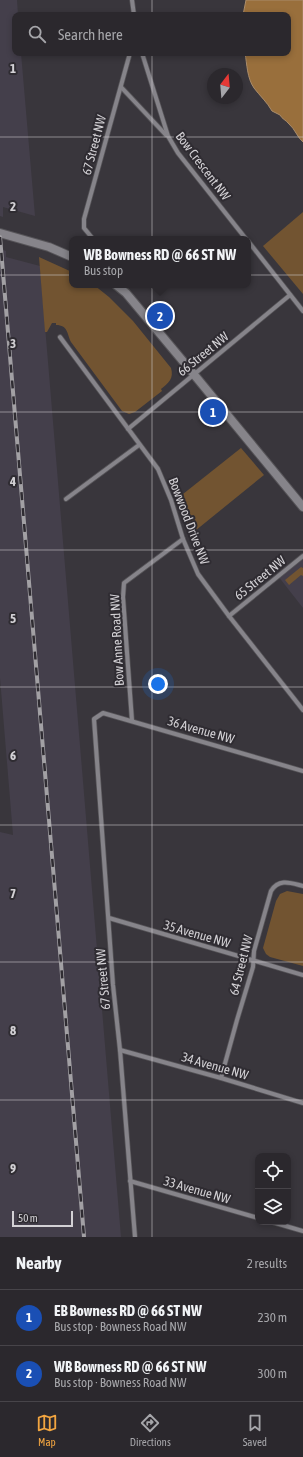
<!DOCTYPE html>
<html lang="en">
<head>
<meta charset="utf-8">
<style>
  :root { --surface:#2b282d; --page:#373439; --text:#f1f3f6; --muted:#a6a6aa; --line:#474449; --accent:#f2a540 }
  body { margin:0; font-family:"Asap Condensed",sans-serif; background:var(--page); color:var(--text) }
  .controls { position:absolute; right:12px; bottom:12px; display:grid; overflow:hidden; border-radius:8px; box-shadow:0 2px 6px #0003 }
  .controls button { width:36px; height:36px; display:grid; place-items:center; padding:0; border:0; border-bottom:1px solid var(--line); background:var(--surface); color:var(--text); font:20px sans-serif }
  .compass { position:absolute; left:207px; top:68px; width:36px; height:36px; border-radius:50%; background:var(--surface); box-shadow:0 2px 6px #0003; rotate:16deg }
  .scale { position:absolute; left:12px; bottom:10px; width:61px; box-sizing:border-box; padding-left:4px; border:2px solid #d3d1d5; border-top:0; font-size:11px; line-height:14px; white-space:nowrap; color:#d3d1d5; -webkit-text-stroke:3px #2f2c32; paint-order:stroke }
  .you { position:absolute; left:158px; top:684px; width:14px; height:14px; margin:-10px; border:3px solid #fff; border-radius:50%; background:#1a73e8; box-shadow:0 0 0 6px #1a73e833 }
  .badge { display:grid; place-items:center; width:26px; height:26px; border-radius:50%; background:var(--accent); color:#fff; font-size:13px; font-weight:700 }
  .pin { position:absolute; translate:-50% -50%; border:2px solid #fff; box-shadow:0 1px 4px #0006 }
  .popup { position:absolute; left:69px; top:236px; width:182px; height:52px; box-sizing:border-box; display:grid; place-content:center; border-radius:8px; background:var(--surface); filter:drop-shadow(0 1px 3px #0005); font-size:13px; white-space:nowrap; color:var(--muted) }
  .popup b { font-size:15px; color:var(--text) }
  .popup::after { content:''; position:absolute; left:50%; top:100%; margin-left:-8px; border:8px solid transparent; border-top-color:var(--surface) }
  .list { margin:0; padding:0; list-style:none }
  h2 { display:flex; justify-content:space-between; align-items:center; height:52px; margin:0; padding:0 16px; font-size:17px }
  h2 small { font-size:13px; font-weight:400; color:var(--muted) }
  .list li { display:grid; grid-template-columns:26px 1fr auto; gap:12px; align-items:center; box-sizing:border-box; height:56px; padding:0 16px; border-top:1px solid var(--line) }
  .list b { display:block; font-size:15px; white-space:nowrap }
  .list p { margin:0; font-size:13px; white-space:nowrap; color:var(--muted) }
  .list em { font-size:13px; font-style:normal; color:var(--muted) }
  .icon { flex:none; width:22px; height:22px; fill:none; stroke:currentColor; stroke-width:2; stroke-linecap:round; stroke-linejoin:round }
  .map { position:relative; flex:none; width:303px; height:1237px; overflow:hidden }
  .search { position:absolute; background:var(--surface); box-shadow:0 2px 6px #0003; left:12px; right:12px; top:12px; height:44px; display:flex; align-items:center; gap:10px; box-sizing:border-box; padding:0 14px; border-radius:8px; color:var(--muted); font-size:15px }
  .sheet { height:164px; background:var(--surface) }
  nav { display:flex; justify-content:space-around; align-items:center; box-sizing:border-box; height:56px; border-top:1px solid var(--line); background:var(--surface); font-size:11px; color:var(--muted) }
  nav a { display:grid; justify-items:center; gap:2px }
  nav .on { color:var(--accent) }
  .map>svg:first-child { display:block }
  .built { fill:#443f4b }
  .green { fill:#725431 }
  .water { fill:#996f3c; stroke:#aa8c6a }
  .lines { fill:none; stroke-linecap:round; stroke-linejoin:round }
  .street-casing { stroke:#565458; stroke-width:5.5 }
  .secondary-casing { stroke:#565458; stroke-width:10 }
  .street { stroke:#86848a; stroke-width:4 }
  .secondary { stroke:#86848a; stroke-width:8 }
  .rail-casing { stroke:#a2a0a4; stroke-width:4 }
  .rail { stroke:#2f2c32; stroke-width:2.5; stroke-dasharray:8; stroke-linecap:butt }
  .grid { fill:none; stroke:#d3d1d5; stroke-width:1; stroke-opacity:0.55 }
  .labels { text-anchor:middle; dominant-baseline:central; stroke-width:4; stroke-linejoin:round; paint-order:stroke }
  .street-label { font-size:13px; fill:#d3d1d5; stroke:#2f2c32 }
  .grid-label { font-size:13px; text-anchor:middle; font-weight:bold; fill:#d3d1d5; stroke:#2f2c32; stroke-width:4; stroke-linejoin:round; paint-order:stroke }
</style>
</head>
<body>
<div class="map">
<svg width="303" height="1237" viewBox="0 0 303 1237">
  <rect width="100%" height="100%" fill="#39363c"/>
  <g class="built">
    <polygon points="0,0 17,0 18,15 15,15 15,53 21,53 35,216 3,207 3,217 0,216"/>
    <polygon points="0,249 6,251 6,257 40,266 121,1237 0,1237 0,832 13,835 0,678"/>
    <polygon points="303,556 303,608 278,576"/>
  </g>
  <g class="green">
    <polygon points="303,212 303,294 263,246"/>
    <path d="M39,257L72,272V285H94L109,297L133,321L171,368C174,378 169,383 161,389L162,391L135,412L129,414L122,411L71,342C67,334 68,325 56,325V323H52L47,332H45Z"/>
    <polygon points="241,448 264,475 190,535 178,498"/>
    <polygon points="301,567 303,568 303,576 301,575 289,585 285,580"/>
    <polygon points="287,891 303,894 303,966 270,957 266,954 263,948 276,901 280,894"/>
  </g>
  <path class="water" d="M246,0H303V142C297,137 295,129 289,124C286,120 282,119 280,115L272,111C267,102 260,96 254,88C247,78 247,64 245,53H288V15H243Z"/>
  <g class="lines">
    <defs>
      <g id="street">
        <polyline points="132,0 134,15"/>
        <polyline points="142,53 168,136 178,153 246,239"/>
        <polyline points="121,87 166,135"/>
        <polyline points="93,239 84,228 84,219 130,53"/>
        <polyline points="248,241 303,311"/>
        <polyline points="60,337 158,469 171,500 183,539 198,574 229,616 303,710"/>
        <polyline points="128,429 290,295"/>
        <polyline points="66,499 139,445"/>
        <polyline points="229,616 303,556"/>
        <polyline points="132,721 123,597 124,583 183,539"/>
        <polyline points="109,918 303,975"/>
        <polyline points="120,1050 221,1078 303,1103"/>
        <path d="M221,1078L237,1020L253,967L254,951L271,891C279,878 291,883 303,886"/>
        <polyline points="130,1181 258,1218"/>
        <polyline points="272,1222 303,1231"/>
        <polyline points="135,1237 120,1050 113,985 94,719 103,713 303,771"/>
      </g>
      <g id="secondary">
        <polyline points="0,233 49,247 72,257"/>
        <polyline points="116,285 126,293 187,366 303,507"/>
      </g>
    </defs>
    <use href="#street" class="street-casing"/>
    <use href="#secondary" class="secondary-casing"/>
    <use href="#street" class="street"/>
    <use href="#secondary" class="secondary"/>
    <defs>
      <polyline id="rail" points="0,237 84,1237"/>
    </defs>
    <use href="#rail" class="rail-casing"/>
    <use href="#rail" class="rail"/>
  </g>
  <path class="grid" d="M152,0V15M152,53V1237M0,137H303M0,275H303M0,412H303M0,550H303M0,687H303M0,825H303M0,962H303M0,1100H303"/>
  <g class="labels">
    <g class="street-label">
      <text transform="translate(94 145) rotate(-75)">67 Street NW</text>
      <text transform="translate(203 166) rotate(53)">Bow Crescent NW</text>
      <text transform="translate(203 354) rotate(-39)">66 Street NW</text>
      <text transform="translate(189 521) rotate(69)">Bowwood Drive NW</text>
      <text transform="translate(260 578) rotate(-39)">65 Street NW</text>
      <text transform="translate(117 640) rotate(-93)">Bow Anne Road NW</text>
      <text transform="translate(201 730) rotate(16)">36 Avenue NW</text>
      <text transform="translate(197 934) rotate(16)">35 Avenue NW</text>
      <text transform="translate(241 965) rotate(-76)">64 Street NW</text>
      <text transform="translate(103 979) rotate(-95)">67 Street NW</text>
      <text transform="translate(215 1066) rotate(16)">34 Avenue NW</text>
      <text transform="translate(197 1190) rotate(16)">33 Avenue NW</text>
    </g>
  </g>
  <g class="grid-label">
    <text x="13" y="73">1</text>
    <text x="13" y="211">2</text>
    <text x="13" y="348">3</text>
    <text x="13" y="486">4</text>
    <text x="13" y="623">5</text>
    <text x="13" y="760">6</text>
    <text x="13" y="898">7</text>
    <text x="13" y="1035">8</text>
    <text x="13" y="1173">9</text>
  </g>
</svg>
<div class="controls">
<button><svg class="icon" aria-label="locate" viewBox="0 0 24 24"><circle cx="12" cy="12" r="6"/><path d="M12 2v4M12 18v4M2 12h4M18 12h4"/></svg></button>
<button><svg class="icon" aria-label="layers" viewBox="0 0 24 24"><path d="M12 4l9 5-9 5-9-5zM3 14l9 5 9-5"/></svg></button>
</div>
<svg class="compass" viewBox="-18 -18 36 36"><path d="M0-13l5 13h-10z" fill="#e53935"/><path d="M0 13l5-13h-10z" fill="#a6a6aa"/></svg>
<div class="scale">50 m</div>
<div class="you"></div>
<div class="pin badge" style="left:213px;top:412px;background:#1a4fb4">1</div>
<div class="pin badge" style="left:160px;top:316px;background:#1a4fb4">2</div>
<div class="popup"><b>WB Bowness RD @ 66 ST NW</b>Bus stop</div>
<div class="search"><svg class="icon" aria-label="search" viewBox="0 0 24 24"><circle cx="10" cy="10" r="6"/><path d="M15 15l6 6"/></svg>Search here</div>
</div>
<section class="sheet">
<h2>Nearby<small>2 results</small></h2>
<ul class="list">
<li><span class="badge" style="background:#1a4fb4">1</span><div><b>EB Bowness RD @ 66 ST NW</b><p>Bus stop · Bowness Road NW</p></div><em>230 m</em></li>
<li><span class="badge" style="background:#1a4fb4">2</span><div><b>WB Bowness RD @ 66 ST NW</b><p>Bus stop · Bowness Road NW</p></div><em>300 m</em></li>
</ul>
</section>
<nav>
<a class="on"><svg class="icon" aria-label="map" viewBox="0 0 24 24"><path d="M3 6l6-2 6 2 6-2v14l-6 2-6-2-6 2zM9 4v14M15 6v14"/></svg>Map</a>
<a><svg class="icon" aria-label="directions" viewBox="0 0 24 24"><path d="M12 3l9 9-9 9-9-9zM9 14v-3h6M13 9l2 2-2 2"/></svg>Directions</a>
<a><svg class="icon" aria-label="saved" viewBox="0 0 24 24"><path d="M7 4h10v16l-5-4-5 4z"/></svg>Saved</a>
</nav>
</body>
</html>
